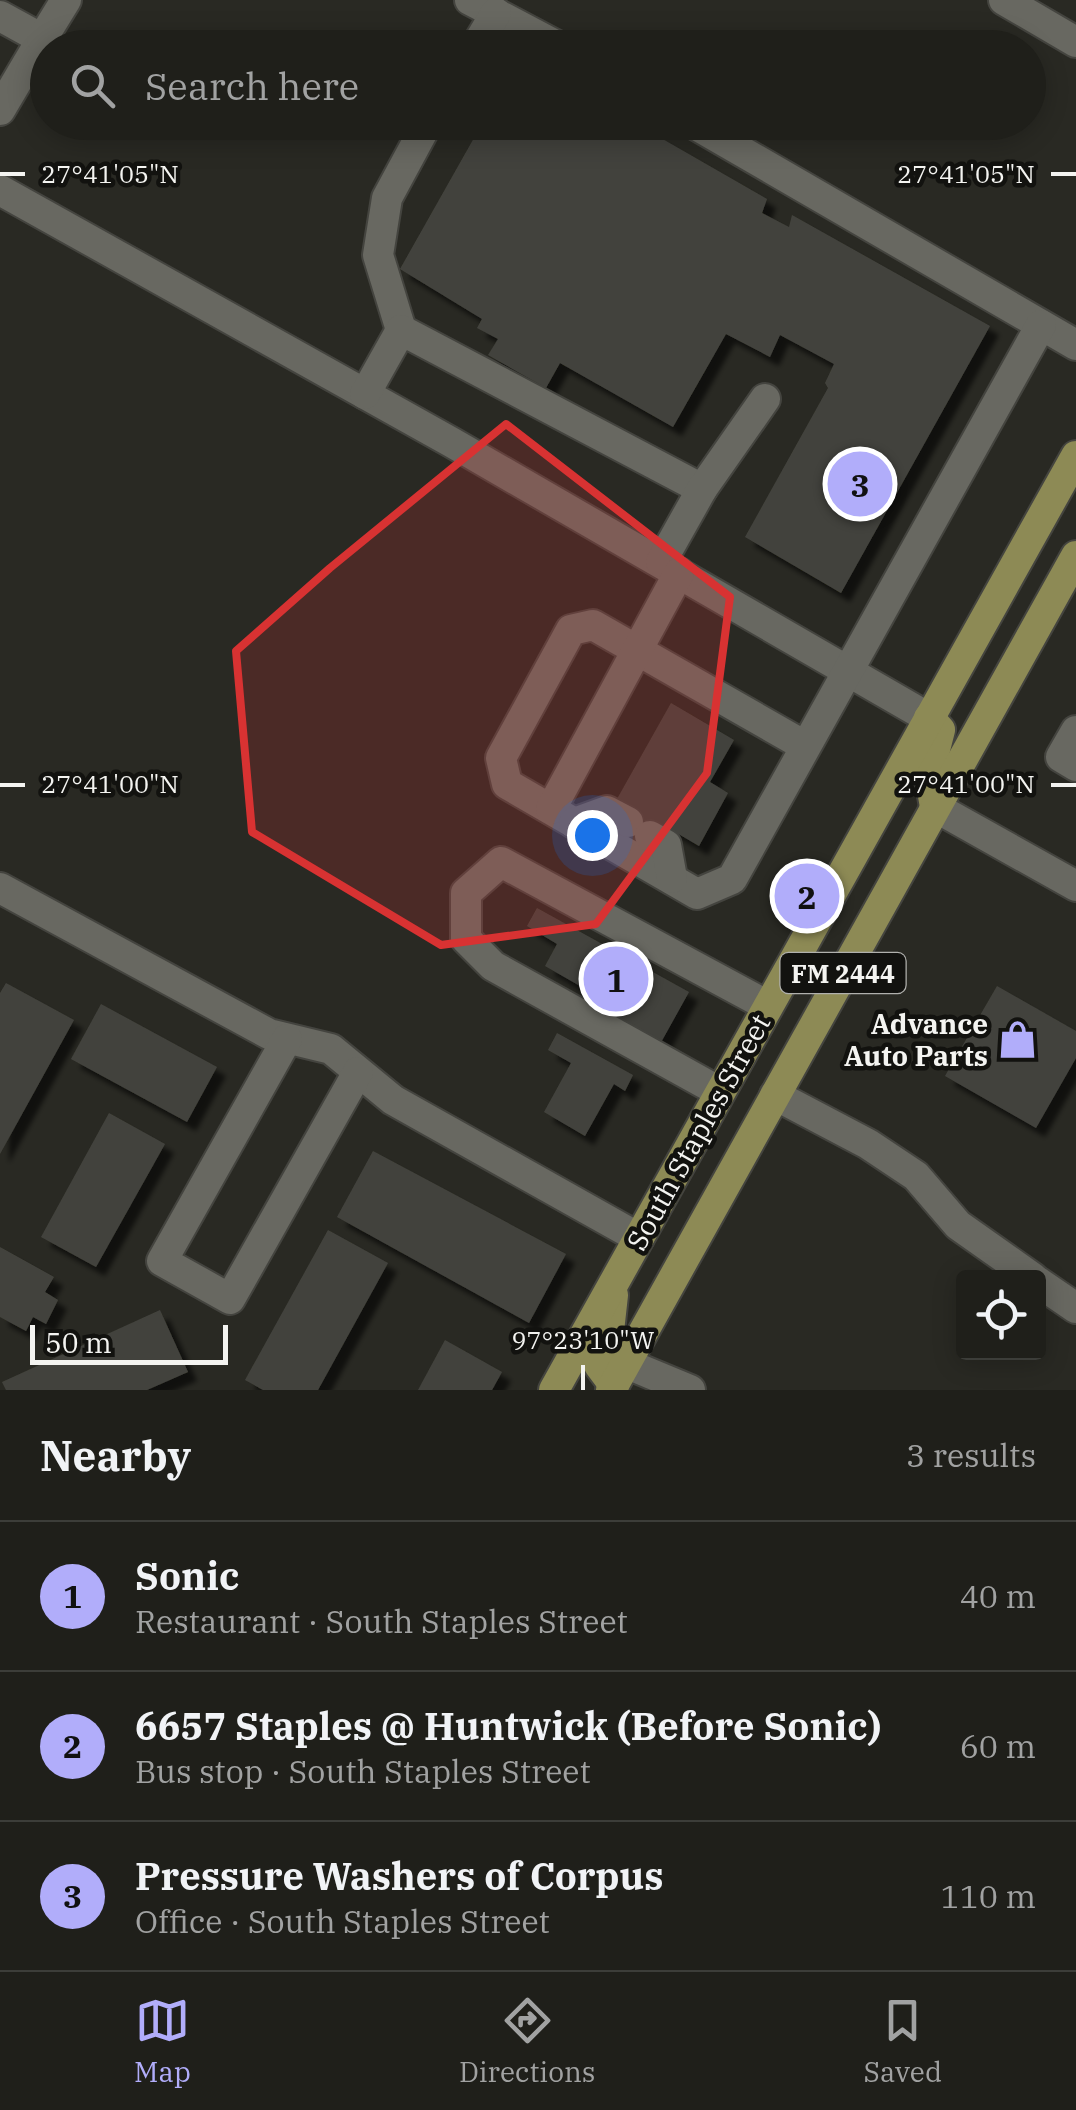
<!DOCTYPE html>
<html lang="en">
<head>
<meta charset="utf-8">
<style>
  :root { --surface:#1f1f1a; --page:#2c2c27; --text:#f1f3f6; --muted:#a1a2a2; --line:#3c3d39; --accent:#b1adfa }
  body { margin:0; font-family:"IBM Plex Serif",serif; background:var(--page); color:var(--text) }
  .controls { position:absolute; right:30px; bottom:30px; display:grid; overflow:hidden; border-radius:10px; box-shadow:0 5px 25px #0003 }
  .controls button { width:90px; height:90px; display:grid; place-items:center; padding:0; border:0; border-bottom:2px solid var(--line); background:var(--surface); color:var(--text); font:50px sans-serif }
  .scale { position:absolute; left:30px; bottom:25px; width:198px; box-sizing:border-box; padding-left:10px; border:5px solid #f4f4f1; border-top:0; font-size:28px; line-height:35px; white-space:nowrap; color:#f4f4f1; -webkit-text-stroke:8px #12120f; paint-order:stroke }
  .you { position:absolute; left:592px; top:835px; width:35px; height:35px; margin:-25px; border:8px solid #fff; border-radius:50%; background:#1a73e8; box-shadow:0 0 0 15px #1a73e833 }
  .badge { display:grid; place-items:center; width:65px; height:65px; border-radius:50%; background:var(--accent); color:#111; font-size:32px; font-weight:700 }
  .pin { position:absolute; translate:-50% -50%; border:5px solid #fff; box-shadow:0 2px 10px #0006 }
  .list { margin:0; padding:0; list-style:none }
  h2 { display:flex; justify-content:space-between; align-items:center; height:130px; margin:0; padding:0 40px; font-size:42px }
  h2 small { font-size:32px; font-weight:400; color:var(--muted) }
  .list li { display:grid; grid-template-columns:65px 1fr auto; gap:30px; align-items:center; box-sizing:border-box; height:150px; padding:0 40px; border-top:2px solid var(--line) }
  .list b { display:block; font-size:38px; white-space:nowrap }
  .list p { margin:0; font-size:32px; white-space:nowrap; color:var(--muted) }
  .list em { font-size:32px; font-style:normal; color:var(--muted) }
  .icon { flex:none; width:55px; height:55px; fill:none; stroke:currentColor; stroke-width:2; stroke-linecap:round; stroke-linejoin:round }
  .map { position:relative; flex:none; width:1076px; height:1390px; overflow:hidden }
  .search { position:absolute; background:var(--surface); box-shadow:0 5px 25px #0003; left:30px; right:30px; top:30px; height:110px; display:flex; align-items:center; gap:25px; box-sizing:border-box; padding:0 35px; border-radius:55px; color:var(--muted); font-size:38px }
  .sheet { height:580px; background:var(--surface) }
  nav { display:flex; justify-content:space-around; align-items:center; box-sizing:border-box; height:140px; border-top:2px solid var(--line); background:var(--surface); font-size:28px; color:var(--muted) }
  nav a { display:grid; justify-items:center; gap:5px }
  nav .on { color:var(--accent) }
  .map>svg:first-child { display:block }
  .building { fill:#43433d; filter:url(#shadow) }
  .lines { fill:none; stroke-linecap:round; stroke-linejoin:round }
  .minor-casing { stroke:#44443f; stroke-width:34 }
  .major-casing { stroke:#44443f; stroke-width:34 }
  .minor { stroke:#686861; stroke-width:30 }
  .major { stroke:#8d8a55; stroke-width:30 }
  .marked { fill:#d83232; fill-opacity:0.2; stroke:#d83232; stroke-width:8; stroke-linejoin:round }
  .ticks { fill:none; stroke:#f4f4f1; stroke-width:4 }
  .labels { text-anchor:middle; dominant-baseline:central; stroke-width:9; stroke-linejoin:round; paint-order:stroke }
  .shield { fill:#12120f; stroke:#b0b0ad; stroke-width:2.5 }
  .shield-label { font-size:25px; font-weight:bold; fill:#f4f4f1 }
  .poi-label { font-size:28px; font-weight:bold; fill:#f4f4f1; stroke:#12120f; text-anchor:end }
  .street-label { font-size:28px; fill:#f4f4f1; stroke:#12120f }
  .ticks-label { font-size:25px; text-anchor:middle; fill:#f4f4f1; stroke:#12120f; stroke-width:9; stroke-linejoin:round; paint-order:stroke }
</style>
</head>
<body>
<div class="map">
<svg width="1076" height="1390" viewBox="0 0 1076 1390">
  <defs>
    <filter id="shadow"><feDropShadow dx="9" dy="9" stdDeviation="2.5" flood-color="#0009"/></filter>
  </defs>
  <rect width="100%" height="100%" fill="#292923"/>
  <g class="building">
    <polygon points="483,122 633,122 767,199 762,213 789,227 792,215 990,326 841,593 745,537 828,388 825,383 834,364 780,335 770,357 726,334 673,427 560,363 546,388 488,355 498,339 477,328 482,319 400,269"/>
    <polygon points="671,703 734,740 710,782 728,793 699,846 658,822 639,855 616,842 635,810 617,799"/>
    <polygon points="537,908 689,992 659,1046 601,1013 608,1002 545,966 557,944 527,926"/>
    <polygon points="6,983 74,1020 0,1154 0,993"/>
    <polygon points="997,986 1076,1031 1076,1058 1036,1128 945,1076"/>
    <polygon points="101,1004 217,1067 187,1122 71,1059"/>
    <polygon points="557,1033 633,1075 625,1091 614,1084 585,1136 544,1112 571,1063 548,1050"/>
    <polygon points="109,1113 165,1144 96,1267 41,1237"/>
    <polygon points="373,1151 566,1254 529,1323 337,1217"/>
    <polygon points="328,1230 388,1263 318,1390 263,1390 245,1380"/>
    <polygon points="0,1247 54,1277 45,1292 58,1300 46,1324 33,1317 26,1331 0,1317"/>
    <polygon points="160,1310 188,1372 147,1390 6,1390 2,1382"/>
    <polygon points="445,1340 502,1372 492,1390 418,1390"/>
  </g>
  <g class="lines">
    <defs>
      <g id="minor">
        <polyline points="470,0 561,48"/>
        <polyline points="1004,0 1076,42"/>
        <polyline points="0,16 42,39 0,110"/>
        <polyline points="42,39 66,0"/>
        <polyline points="475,48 496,13"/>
        <polyline points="691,122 1076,345"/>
        <polyline points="0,190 451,442 929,718"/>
        <polyline points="401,330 378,255 387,198 428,122"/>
        <polyline points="365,394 401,330 702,489"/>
        <polyline points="661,562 702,489 765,399"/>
        <polyline points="1076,731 1061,757 1076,766"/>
        <polyline points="805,746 593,625 571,630 501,758 507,784 697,894 732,879 1041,325"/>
        <polyline points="935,807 1076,886"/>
        <polyline points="551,809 679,573"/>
        <polyline points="574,823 607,811 628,822"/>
        <polyline points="650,836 666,845 672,878"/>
        <polyline points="0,888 269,1034 331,1049 393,1100 639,1238"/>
        <polyline points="287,1039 162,1261 230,1299 358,1072"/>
        <polyline points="720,1092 493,966 466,939 466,893 501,862 768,1006"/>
        <polyline points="775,1095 868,1144 916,1176 958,1225 1033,1278"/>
        <polyline points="1038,1282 1076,1308"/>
        <polyline points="625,1363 690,1390"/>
      </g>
      <g id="major">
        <polyline points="929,718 940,730 929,773 935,807"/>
        <polyline points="613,1295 608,1340 599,1365 614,1385"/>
        <polyline points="554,1390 1076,456"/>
        <polyline points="611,1390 1076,556"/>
      </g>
    </defs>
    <use href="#minor" class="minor-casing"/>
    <use href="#major" class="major-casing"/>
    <use href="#minor" class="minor"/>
    <use href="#major" class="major"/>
  </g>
  <path class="marked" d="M506,424L730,597L707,773L596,924L441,945L252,832L236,651L330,568Z"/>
  <path class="ticks" d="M0,174H25M1051,174H1076M0,785H25M1051,785H1076M583,1365V1390"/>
  <defs>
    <symbol id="shop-bare" viewBox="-9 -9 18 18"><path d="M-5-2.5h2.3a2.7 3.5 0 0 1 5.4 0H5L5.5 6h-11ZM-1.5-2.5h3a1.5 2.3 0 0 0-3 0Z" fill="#b1adfa" stroke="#12120f" stroke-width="2.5" paint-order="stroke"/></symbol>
  </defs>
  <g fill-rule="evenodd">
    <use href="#shop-bare" x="990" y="1012" width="55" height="55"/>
  </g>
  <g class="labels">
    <rect class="shield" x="780.5" y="953" width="125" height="40" rx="8"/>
    <g class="shield-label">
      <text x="843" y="973">FM 2444</text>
    </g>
    <g class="poi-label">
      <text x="988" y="1023">Advance<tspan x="988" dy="32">Auto Parts</tspan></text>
    </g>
    <g class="street-label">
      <text transform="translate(698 1132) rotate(-61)">South Staples Street</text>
    </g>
  </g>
  <g class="ticks-label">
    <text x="110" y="183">27°41'05"N</text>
    <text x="966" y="183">27°41'05"N</text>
    <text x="110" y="793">27°41'00"N</text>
    <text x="966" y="793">27°41'00"N</text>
    <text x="583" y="1349">97°23'10"W</text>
  </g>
</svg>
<div class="controls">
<button><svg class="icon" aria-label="locate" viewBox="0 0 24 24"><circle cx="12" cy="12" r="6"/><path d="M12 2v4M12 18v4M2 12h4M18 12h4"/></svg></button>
</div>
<div class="scale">50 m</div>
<div class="you"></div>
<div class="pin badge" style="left:616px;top:979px">1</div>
<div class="pin badge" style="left:807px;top:896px">2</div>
<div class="pin badge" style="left:860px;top:484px">3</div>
<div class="search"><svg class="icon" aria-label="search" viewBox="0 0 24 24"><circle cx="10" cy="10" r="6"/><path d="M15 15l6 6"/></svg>Search here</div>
</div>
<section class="sheet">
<h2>Nearby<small>3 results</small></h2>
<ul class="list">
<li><span class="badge">1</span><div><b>Sonic</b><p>Restaurant · South Staples Street</p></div><em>40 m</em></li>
<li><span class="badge">2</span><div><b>6657 Staples @ Huntwick (Before Sonic)</b><p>Bus stop · South Staples Street</p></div><em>60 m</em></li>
<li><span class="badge">3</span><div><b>Pressure Washers of Corpus</b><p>Office · South Staples Street</p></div><em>110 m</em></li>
</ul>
</section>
<nav>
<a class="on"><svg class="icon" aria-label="map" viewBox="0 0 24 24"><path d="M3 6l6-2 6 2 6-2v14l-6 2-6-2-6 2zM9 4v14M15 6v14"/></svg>Map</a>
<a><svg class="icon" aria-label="directions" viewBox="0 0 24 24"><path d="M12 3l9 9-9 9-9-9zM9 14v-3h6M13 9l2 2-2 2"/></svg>Directions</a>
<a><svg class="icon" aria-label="saved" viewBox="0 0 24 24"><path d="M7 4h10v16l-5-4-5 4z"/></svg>Saved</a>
</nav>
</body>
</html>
